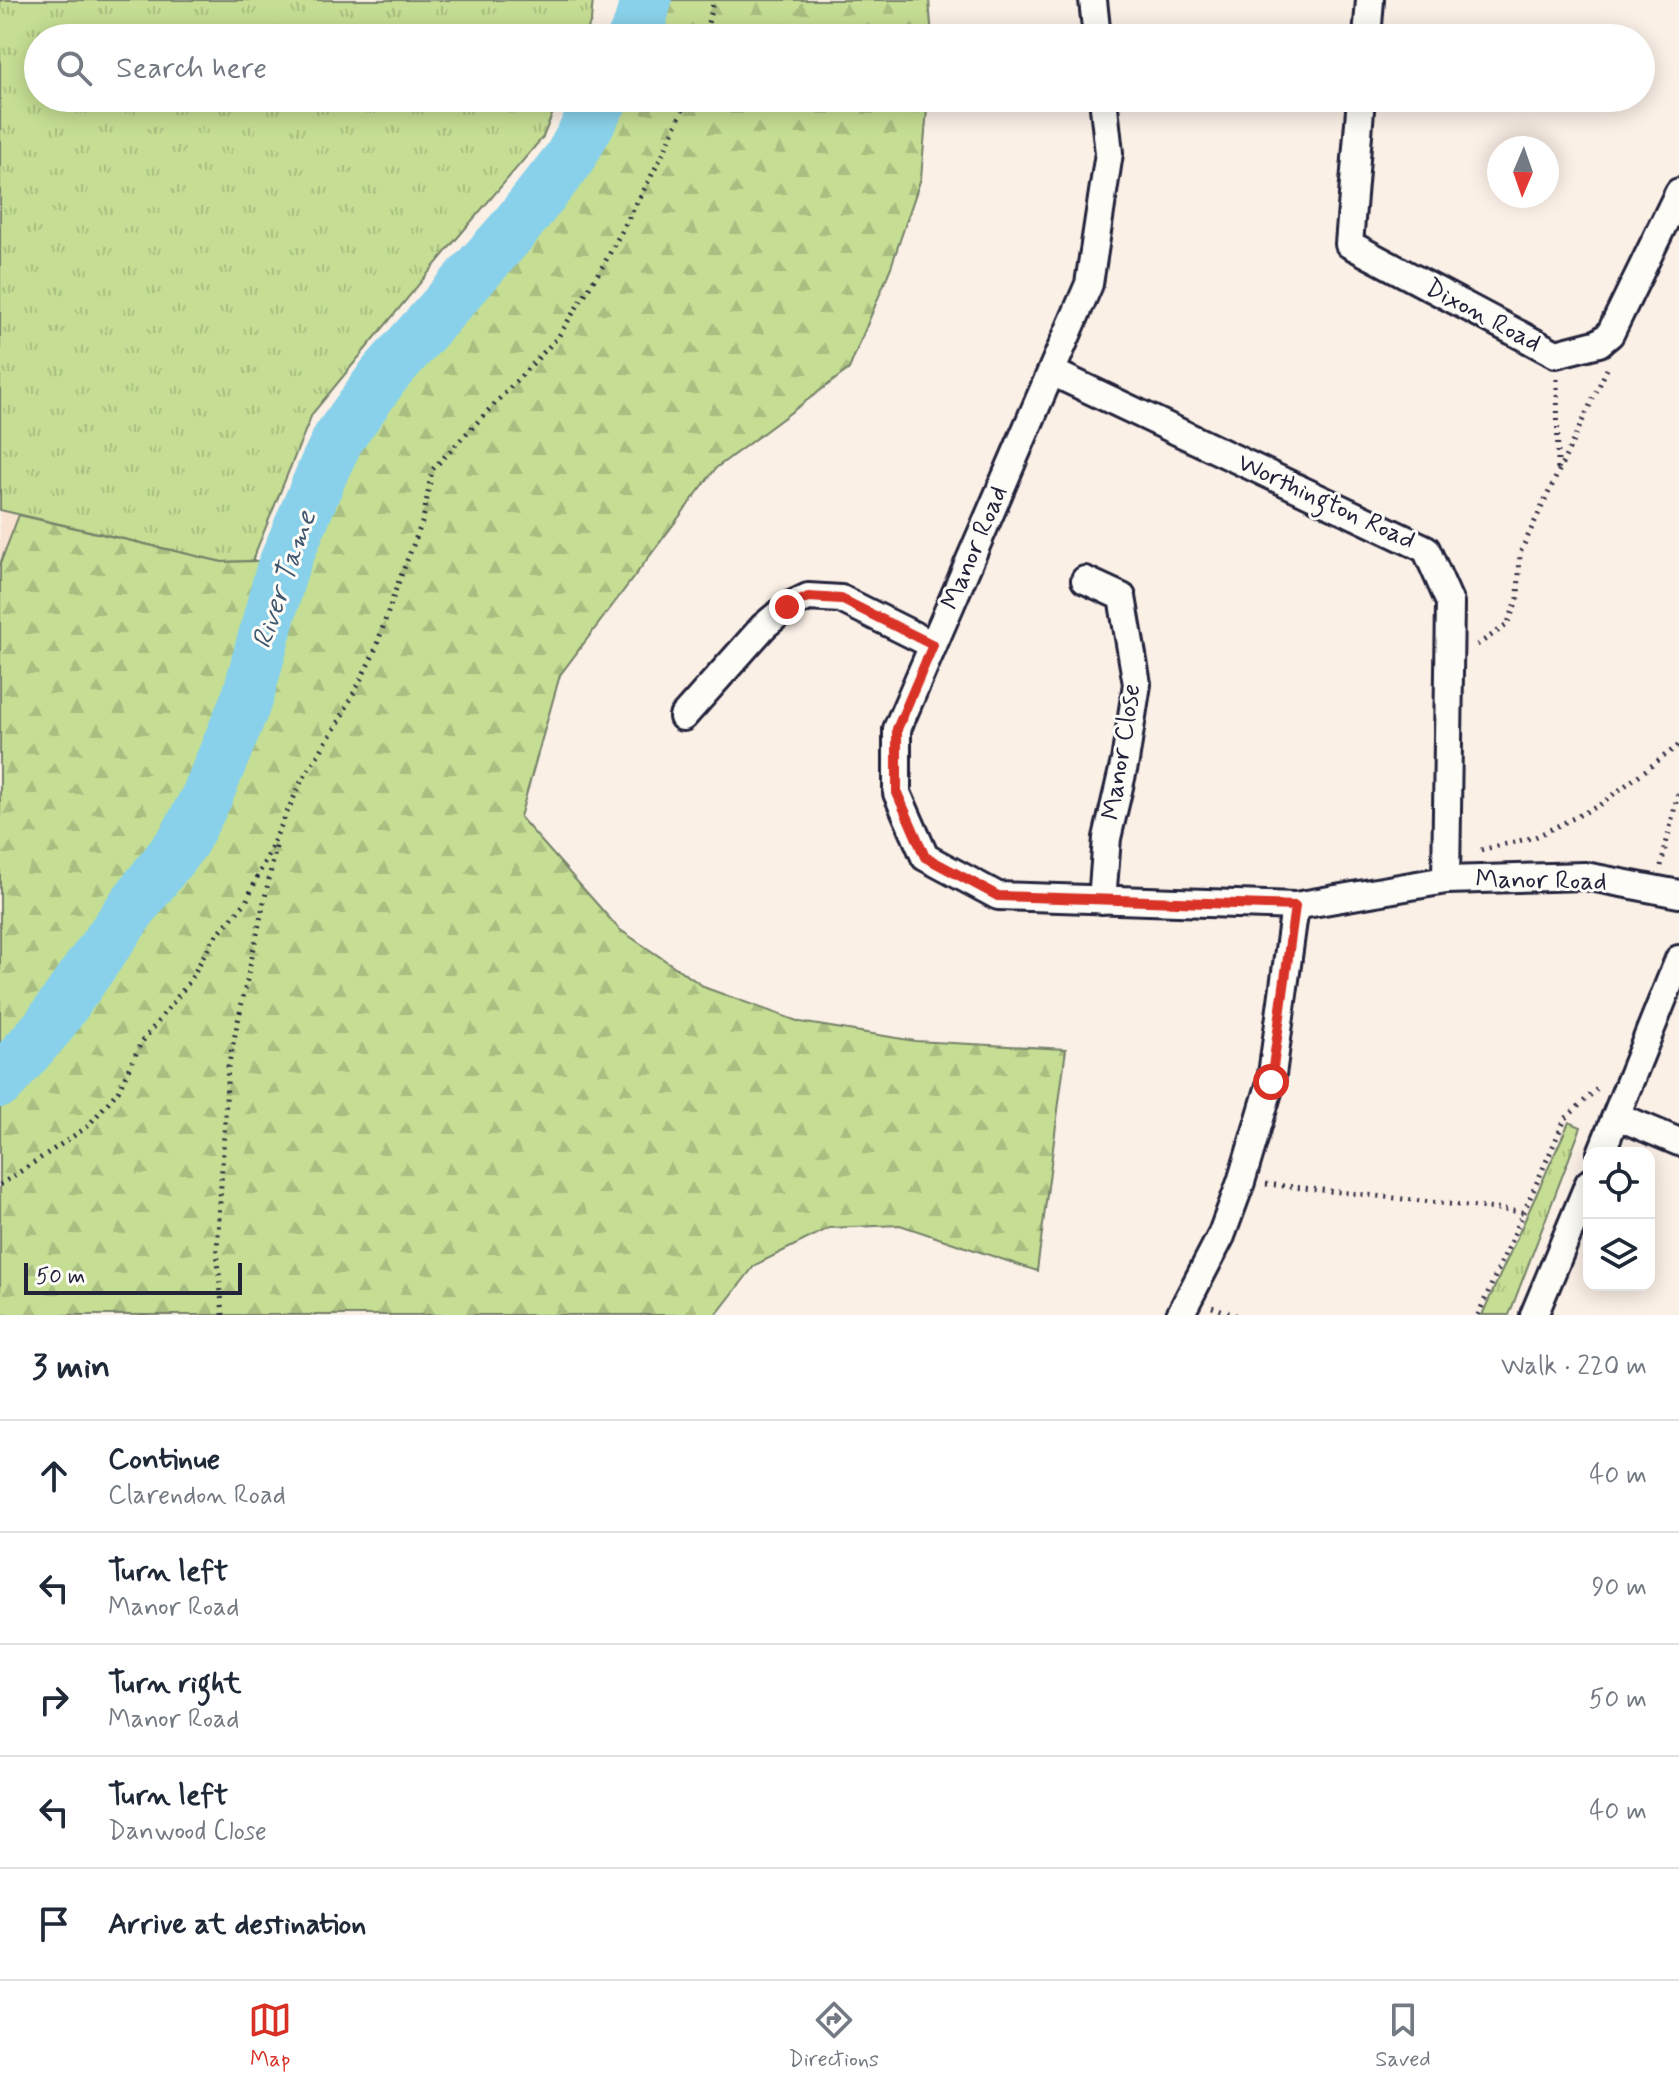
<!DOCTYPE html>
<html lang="en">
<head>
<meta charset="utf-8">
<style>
  :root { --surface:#fff; --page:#f6f6f7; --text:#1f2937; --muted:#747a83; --line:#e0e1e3; --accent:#d93025 }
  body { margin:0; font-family:Mynerve,sans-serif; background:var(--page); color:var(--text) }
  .controls { position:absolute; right:24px; bottom:24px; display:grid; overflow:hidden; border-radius:16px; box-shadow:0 4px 20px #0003 }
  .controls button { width:72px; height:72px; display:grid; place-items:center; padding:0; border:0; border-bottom:2px solid var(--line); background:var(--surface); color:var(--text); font:40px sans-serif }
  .compass { position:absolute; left:1487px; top:136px; width:72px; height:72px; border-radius:50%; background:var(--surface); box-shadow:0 4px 20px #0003; rotate:182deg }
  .scale { position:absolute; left:24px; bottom:20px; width:218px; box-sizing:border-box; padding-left:8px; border:4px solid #22223b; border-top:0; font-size:22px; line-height:28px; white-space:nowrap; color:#22223b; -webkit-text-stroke:6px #fdfcf7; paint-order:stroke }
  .stop { position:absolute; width:24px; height:24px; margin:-18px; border:6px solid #d93025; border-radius:50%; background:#fff }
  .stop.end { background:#d93025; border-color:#fff; box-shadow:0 2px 8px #0008 }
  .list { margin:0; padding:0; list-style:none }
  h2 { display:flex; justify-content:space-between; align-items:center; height:104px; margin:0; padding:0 32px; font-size:34px }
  h2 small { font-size:26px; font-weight:400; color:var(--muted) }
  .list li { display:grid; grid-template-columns:52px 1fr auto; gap:24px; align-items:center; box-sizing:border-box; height:112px; padding:0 32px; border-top:2px solid var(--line) }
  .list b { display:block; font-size:30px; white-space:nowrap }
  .list p { margin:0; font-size:26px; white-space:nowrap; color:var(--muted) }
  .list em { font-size:26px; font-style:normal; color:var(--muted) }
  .icon { flex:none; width:44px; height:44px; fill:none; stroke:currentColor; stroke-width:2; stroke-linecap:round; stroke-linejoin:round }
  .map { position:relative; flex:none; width:1679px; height:1315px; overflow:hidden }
  .search { position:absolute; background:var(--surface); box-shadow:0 4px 20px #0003; left:24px; right:24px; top:24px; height:88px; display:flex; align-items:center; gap:20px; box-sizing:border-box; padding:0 28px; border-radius:44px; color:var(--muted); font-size:30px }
  .sheet { height:664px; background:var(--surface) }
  nav { display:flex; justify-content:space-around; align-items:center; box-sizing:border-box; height:112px; border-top:2px solid var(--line); background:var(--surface); font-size:22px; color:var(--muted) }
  nav a { display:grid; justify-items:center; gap:4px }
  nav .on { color:var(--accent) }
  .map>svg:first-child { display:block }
  .built { fill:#f8e2d2 }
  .grass { fill:url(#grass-tufts); stroke:#748068; stroke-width:2 }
  .forest { fill:url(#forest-firs); stroke:#748068; stroke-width:2 }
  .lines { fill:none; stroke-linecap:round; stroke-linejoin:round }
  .river { stroke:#89d1ea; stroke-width:52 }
  .minor-casing { stroke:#22223b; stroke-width:32 }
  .path { stroke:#22223b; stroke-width:5; stroke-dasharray:2 6; stroke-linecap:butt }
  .minor { stroke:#fdfcf7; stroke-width:26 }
  .route { stroke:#d93025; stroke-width:10 }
  .labels { text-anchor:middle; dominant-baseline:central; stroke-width:6; stroke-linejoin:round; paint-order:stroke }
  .street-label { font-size:26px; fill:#22223b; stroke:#fdfcf7 }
  .water-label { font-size:28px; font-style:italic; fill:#415770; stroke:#fdfcf7 }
</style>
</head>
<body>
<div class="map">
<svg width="1679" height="1315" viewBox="0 0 1679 1315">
  <defs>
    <pattern id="grass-tufts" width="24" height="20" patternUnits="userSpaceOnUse" patternTransform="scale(2)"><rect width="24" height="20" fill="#c5de94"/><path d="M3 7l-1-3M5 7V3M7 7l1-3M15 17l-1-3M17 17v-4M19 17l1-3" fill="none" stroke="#a9be80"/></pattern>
    <pattern id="forest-firs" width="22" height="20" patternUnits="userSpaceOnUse" patternTransform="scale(2)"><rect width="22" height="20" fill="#c5de94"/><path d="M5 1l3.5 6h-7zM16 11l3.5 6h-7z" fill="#a9be80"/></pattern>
  </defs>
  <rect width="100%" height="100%" fill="#fbf0e6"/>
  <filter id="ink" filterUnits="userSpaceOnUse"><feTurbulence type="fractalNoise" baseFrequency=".0125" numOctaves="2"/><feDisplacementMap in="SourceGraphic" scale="16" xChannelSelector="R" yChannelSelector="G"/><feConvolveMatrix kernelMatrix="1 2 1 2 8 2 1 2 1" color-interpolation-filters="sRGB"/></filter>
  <g filter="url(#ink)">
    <polygon class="built" points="0,510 19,515 0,564"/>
    <g class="grass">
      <polygon points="0,0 593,0 591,21 584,38 38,38 38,98 559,98 543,137 453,243 312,414 252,561 222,562 0,510"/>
      <polygon points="1569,1122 1581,1127 1509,1315 1482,1315"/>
    </g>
    <g class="forest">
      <polygon points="646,0 929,0 932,38 633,38 639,27"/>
      <path d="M603,98H928L921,178L891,267L849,369L716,468L560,675L520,817L619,929L706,988L800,1022L915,1041L1066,1049L1037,1271L900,1225L829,1228L755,1265L716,1315H0V564L19,515L222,562L286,560C303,520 316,475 339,438C402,336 496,258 567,161C581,142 591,119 603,98Z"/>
    </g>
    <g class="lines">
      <g class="river">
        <polyline points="633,38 639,27 646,0"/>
        <polyline points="0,1082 48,1027 133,906 184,840 207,796 248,696 282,569 325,466 338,439 384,375 512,231 569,159 603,98"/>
      </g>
      <defs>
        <g id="minor">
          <polyline points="1093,0 1097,38"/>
          <polyline points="1367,38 1370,0"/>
          <polyline points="1103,98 1109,153 1089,284 897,729 897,793 925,857 998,896 1295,906 1446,880 1585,876 1679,894"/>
          <polyline points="1361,98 1349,244 1556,354 1599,343 1610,334 1679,192"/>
          <polyline points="1052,372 1426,549 1450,603 1446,880"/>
          <polyline points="1085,580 1122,597 1137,684 1125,761 1107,838 1102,900"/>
          <polyline points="683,717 764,626 787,607 808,597 841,599 933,645"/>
          <polyline points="1617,1116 1679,1142"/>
          <polyline points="1601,1153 1679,959"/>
          <polyline points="1180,1315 1221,1236 1241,1182 1271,1082 1295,906"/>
          <polyline points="1534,1315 1589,1183"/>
        </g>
      </defs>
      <use href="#minor" class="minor-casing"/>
      <g class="path">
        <polyline points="704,38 714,0"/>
        <polyline points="1557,379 1558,469"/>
        <polyline points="1477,645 1507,625 1518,598 1520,553 1607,369"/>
        <polyline points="1481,850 1535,837 1598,806 1679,745"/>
        <polyline points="1661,866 1679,789"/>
        <polyline points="1266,1184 1523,1212"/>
        <polyline points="0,1185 87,1127 118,1091 141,1043 190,981 213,939 246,902 301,782 340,720 374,653 397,586 423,520 432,470 558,337 604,264 663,154 688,98"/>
        <polyline points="1212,1307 1236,1315"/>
        <polyline points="223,1315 217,1251 228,1067 277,842"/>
        <polyline points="1478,1315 1565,1119 1597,1089"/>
      </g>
      <use href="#minor" class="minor"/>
    </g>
  </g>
  <g class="lines" filter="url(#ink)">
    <polyline class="route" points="787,607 808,597 841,599 933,645 897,729 897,793 925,857 998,896 1295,906 1271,1082"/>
  </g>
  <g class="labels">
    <g class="street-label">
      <text transform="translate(1483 316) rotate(28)">Dixon Road</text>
      <text transform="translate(1326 502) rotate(25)">Worthington Road</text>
      <text transform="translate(975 548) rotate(-67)">Manor Road</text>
      <text transform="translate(1122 752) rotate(-81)">Manor Close</text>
      <text transform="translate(1541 881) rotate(1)">Manor Road</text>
    </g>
    <g class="water-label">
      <text transform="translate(285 580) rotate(-71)">River Tame</text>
    </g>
  </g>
</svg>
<div class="controls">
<button><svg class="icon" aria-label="locate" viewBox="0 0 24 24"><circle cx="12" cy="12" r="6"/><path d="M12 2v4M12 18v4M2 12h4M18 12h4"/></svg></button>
<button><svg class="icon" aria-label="layers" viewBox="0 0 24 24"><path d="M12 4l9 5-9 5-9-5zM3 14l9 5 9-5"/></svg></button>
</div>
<svg class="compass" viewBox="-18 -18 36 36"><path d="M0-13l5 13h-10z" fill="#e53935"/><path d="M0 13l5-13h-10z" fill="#747a83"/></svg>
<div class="scale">50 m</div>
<div class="stop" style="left:1271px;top:1082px"></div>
<div class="stop end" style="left:787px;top:607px"></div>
<div class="search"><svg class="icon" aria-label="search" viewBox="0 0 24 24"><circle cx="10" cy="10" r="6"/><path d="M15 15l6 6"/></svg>Search here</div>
</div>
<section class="sheet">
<h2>3 min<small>Walk · 220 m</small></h2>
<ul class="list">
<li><svg class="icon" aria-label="ahead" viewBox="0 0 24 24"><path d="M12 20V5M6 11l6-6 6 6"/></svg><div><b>Continue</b><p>Clarendon Road</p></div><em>40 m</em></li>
<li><svg class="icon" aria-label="left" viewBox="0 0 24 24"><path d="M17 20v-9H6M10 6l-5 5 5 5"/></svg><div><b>Turn left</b><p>Manor Road</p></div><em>90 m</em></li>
<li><svg class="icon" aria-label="right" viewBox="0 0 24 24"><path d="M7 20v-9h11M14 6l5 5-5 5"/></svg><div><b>Turn right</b><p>Manor Road</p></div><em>50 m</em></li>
<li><svg class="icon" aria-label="left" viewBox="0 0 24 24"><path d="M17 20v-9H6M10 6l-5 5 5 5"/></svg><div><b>Turn left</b><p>Danwood Close</p></div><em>40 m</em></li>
<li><svg class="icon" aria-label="arrive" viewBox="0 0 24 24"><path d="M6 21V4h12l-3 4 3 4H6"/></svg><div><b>Arrive at destination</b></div></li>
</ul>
</section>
<nav>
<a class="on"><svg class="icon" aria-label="map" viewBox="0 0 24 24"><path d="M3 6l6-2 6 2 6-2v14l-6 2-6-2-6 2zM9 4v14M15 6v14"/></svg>Map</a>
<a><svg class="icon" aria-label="directions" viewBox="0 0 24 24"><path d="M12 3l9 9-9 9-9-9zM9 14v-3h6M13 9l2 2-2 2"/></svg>Directions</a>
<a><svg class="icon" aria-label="saved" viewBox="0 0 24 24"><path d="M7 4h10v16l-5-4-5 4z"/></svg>Saved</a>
</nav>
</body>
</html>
